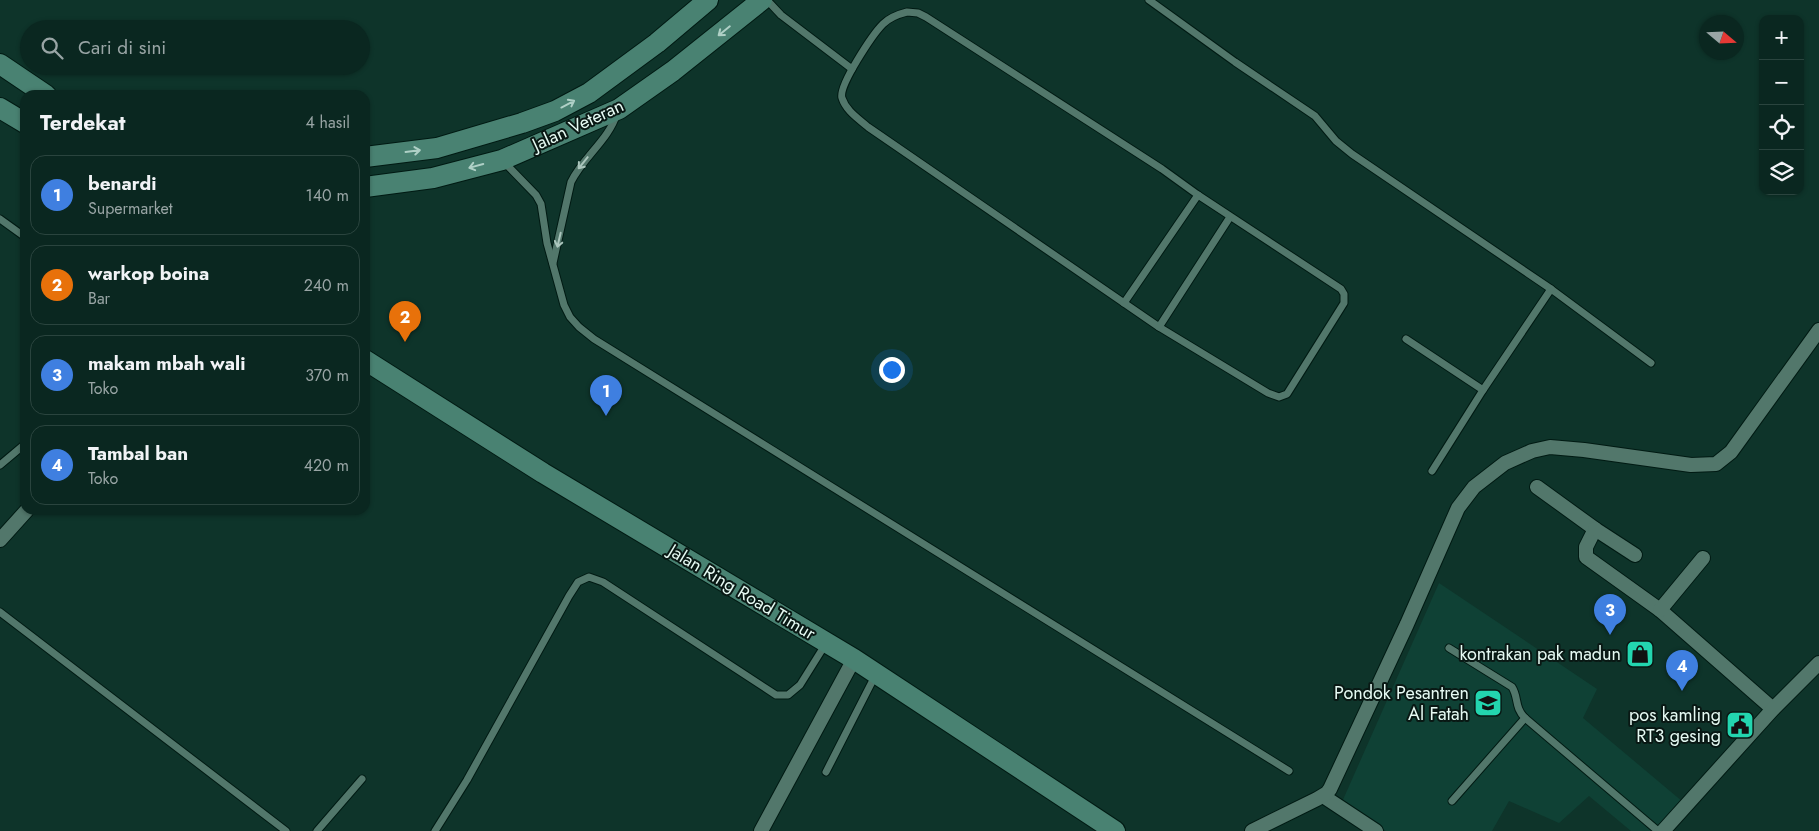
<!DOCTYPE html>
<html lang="id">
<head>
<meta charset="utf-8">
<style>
  :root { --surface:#0a2720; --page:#132f29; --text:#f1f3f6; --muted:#99a5a5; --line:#2a443e; --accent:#23d5af }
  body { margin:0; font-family:Jost,sans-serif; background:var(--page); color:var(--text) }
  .controls { position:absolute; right:15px; top:15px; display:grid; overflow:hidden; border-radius:10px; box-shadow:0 1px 4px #0004 }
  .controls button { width:45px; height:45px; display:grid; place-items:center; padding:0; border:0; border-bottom:1px solid var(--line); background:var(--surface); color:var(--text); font:25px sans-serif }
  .compass { position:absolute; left:1699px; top:15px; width:45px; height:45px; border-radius:50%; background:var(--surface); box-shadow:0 1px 4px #0004; rotate:109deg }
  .you { position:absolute; left:891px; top:369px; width:18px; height:18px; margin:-12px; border:4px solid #fff; border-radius:50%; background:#1a73e8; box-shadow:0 0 0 8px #1a73e833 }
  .badge { display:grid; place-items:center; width:32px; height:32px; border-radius:50%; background:var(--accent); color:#fff; font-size:16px; font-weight:700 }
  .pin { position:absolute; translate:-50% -41px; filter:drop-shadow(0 1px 2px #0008) }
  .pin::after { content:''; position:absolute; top:26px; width:18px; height:15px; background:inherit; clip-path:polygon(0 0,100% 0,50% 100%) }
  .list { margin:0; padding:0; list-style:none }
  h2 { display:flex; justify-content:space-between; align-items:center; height:65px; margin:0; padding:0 20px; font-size:21px }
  h2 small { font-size:16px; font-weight:400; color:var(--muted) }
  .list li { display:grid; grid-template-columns:32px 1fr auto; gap:15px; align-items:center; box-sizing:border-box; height:80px; margin:0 10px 10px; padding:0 10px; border:1px solid var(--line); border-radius:15px }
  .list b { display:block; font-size:19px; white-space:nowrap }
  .list p { margin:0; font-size:16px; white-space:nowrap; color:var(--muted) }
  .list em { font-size:16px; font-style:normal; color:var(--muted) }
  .icon { flex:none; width:28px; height:28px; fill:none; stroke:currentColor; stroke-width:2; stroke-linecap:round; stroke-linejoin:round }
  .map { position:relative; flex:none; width:1819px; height:831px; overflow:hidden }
  .search { position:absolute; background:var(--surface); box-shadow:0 1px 4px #0004; left:20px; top:20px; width:350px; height:55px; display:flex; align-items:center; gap:12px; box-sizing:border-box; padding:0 18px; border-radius:28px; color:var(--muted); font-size:19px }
  .panel { position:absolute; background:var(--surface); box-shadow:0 1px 4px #0004; left:20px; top:90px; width:350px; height:425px; border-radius:15px }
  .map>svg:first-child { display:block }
  .built { fill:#0f4135 }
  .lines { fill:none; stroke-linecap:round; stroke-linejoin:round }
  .lane-casing { stroke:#001a13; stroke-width:9 }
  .street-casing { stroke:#001a13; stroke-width:16 }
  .secondary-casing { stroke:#001a13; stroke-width:22 }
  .lane { stroke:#52776b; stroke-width:7 }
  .street { stroke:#52776b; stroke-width:14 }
  .secondary { stroke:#498272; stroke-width:20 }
  .oneway { stroke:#afd0c6 }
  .oneway2 { stroke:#abc6bd }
  .labels { text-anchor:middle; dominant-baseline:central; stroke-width:4; stroke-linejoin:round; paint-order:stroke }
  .street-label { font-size:18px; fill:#e6faf3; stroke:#091814 }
  .poi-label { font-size:18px; fill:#e6faf3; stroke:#091814; text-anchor:end }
</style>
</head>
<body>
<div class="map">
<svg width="1819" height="831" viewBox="0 0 1819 831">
  <rect width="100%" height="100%" fill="#0e342a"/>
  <polygon class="built" points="1439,583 1597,689 1583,718 1683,802 1661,831 1631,831 1589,796 1559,823 1509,801 1492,831 1386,831 1342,802"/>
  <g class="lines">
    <defs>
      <g id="lane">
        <polyline points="767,0 781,15 852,69"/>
        <polyline points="1149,0 1235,62 1315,116 1336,141 1352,154 1551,289 1651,363"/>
        <path d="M907,12L918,13L926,17L1162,169L1198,195L1341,289L1344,294V303L1287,394L1279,397L1268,393L1159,327L868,127C859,119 846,111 842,98C838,86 873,34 883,24C890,17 899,14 907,12Z"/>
        <polyline points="504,162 536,195 541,204 547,243 564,305 570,317 579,327 594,339 1289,771"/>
        <polyline points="0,219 25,237"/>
        <path d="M553,263L571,182C583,157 609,140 617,113"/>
        <polyline points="1124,303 1198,195"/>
        <polyline points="1159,327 1230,217"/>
        <polyline points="1406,339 1483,390"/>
        <polyline points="0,465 25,444"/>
        <polyline points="1432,471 1483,390 1551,289"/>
        <polyline points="0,612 286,831"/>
        <path d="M1449,648L1512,687C1519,698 1514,707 1525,718L1658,831"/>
        <polyline points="826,772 876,674"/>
        <polyline points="1452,801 1525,718"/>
        <polyline points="317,831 362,779"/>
        <polyline points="435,831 467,780 569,596 578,582 589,577 603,582 776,695 788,695 800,685 825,645"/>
      </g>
      <g id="street">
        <polyline points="1537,487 1595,529 1586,547 1586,557 1660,610 1773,709"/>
        <polyline points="1595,529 1635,555"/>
        <polyline points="0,540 27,510"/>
        <polyline points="1660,610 1703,558"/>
        <polyline points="1323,796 1376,831"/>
        <polyline points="761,831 854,659"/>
        <polyline points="1252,831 1317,799 1327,793 1330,789 1407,624 1458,508 1474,487 1505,463 1532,451 1550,447 1584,450 1691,465 1716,464 1731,452 1819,330"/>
        <polyline points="1663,831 1773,709 1819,663"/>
      </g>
      <g id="secondary">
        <polyline points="0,64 46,95"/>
        <polyline points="0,108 25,123"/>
        <polyline points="365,157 437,148 522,123 555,111 589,93 657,43 708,0"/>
        <polyline points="365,187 433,178 502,160 619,109 673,71 762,0"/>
        <polyline points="365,360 543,473 854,659 1115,831"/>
      </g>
    </defs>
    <use href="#lane" class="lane-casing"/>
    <use href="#street" class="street-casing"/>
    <use href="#secondary" class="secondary-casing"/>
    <use href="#lane" class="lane"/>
    <use href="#street" class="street"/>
    <use href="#secondary" class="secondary"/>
  </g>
  <defs><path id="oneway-shaft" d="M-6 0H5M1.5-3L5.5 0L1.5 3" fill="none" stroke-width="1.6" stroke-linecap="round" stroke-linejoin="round" transform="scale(1.25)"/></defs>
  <g class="oneway">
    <use href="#oneway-shaft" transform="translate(724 31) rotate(141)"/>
    <use href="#oneway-shaft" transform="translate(568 104) rotate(-28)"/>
    <use href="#oneway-shaft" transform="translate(413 151) rotate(-7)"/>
    <use href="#oneway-shaft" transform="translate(476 166) rotate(165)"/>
  </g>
  <g class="oneway2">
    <use href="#oneway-shaft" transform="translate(583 163) rotate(129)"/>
    <use href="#oneway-shaft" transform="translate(559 240) rotate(103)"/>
  </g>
  <defs>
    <symbol id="shop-square" viewBox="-11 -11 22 22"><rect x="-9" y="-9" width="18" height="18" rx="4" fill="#23d5af" stroke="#091814"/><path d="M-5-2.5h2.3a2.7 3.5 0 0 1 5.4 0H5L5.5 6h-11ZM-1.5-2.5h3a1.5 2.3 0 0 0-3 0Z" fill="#111"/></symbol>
    <symbol id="school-square" viewBox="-11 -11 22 22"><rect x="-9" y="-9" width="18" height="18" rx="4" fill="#23d5af" stroke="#091814"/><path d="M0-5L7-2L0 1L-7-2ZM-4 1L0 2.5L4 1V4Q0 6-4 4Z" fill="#111"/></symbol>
    <symbol id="civic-square" viewBox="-11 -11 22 22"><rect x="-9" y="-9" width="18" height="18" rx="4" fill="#23d5af" stroke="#091814"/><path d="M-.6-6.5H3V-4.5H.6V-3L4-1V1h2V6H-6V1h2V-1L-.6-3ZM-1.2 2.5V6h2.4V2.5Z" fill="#111"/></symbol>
  </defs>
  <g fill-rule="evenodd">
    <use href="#shop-square" x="1624" y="638" width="32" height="32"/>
    <use href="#school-square" x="1472" y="687" width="32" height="32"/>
    <use href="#civic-square" x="1724" y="709" width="32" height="32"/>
  </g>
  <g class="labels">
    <g class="street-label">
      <text transform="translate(578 125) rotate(-25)">Jalan Veteran</text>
      <text transform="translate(742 592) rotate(31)">Jalan Ring Road Timur</text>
    </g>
    <g class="poi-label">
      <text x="1621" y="654">kontrakan pak madun</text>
      <text x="1469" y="693">Pondok Pesantren<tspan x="1469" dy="21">Al Fatah</tspan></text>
      <text x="1721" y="715">pos kamling<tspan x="1721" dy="21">RT3 gesing</tspan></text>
    </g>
  </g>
</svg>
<div class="controls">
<button>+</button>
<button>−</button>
<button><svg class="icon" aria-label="locate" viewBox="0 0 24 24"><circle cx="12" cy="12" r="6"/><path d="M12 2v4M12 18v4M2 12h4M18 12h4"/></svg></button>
<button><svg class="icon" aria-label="layers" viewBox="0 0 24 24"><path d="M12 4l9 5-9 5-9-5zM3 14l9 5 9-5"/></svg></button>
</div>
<svg class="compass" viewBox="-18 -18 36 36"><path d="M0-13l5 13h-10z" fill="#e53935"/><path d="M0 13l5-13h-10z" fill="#99a5a5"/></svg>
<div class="you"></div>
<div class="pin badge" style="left:606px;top:416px;background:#3f7fe0">1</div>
<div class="pin badge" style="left:405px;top:342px;background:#e8710a">2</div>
<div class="pin badge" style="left:1610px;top:635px;background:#3f7fe0">3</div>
<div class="pin badge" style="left:1682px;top:691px;background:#3f7fe0">4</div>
<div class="search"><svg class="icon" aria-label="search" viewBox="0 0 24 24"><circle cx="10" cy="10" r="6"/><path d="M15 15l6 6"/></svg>Cari di sini</div>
<section class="panel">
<h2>Terdekat<small>4 hasil</small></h2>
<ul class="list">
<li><span class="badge" style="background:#3f7fe0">1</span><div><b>benardi</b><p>Supermarket</p></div><em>140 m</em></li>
<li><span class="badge" style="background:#e8710a">2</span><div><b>warkop boina</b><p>Bar</p></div><em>240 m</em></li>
<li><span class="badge" style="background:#3f7fe0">3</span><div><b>makam mbah wali</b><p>Toko</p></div><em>370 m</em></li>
<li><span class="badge" style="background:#3f7fe0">4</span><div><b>Tambal ban</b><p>Toko</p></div><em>420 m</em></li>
</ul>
</section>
</div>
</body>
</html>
